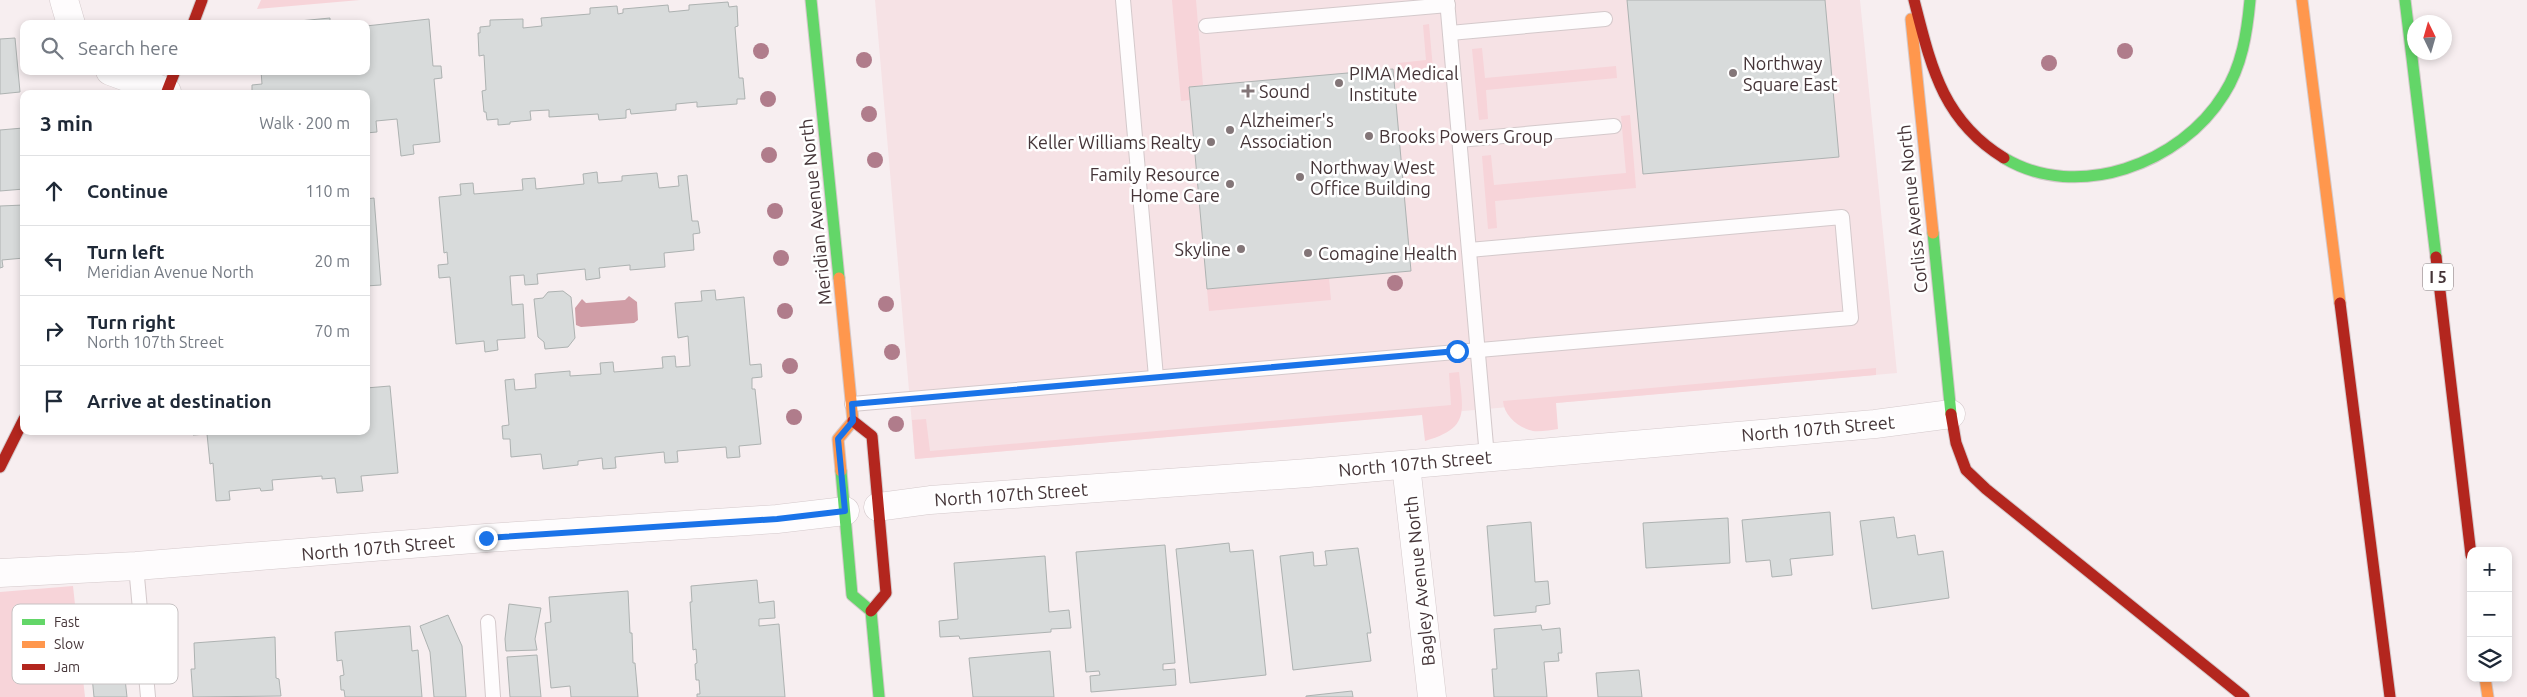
<!DOCTYPE html>
<html lang="en">
<head>
<meta charset="utf-8">
<style>
  :root { --surface:#fff; --page:#f6f6f7; --text:#1f2937; --muted:#747a83; --line:#e0e1e3 }
  body { margin:0; font-family:Ubuntu,sans-serif; background:var(--page); color:var(--text) }
  .controls { position:absolute; right:15px; bottom:15px; display:grid; overflow:hidden; border-radius:10px; box-shadow:0 2px 8px #0003 }
  .controls button { width:45px; height:45px; display:grid; place-items:center; padding:0; border:0; border-bottom:1px solid var(--line); background:var(--surface); color:var(--text); font:25px sans-serif }
  .compass { position:absolute; left:2407px; top:15px; width:45px; height:45px; border-radius:50%; background:var(--surface); box-shadow:0 2px 8px #0003; rotate:355deg }
  .stop { position:absolute; width:15px; height:15px; margin:-11px; border:4px solid #1a73e8; border-radius:50%; background:#fff }
  .stop.end { background:#1a73e8; border-color:#fff; box-shadow:0 1px 5px #0008 }
  .list { margin:0; padding:0; list-style:none }
  h2 { display:flex; justify-content:space-between; align-items:center; height:65px; margin:0; padding:0 20px; font-size:21px }
  h2 small { font-size:16px; font-weight:400; color:var(--muted) }
  .list li { display:grid; grid-template-columns:32px 1fr auto; gap:15px; align-items:center; box-sizing:border-box; height:70px; padding:0 20px; border-top:1px solid var(--line) }
  .list b { display:block; font-size:19px; white-space:nowrap }
  .list p { margin:0; font-size:16px; white-space:nowrap; color:var(--muted) }
  .list em { font-size:16px; font-style:normal; color:var(--muted) }
  .icon { flex:none; width:28px; height:28px; fill:none; stroke:currentColor; stroke-width:2; stroke-linecap:round; stroke-linejoin:round }
  .map { position:relative; flex:none; width:2527px; height:697px; overflow:hidden }
  .search { position:absolute; background:var(--surface); box-shadow:0 2px 8px #0003; left:20px; top:20px; width:350px; height:55px; display:flex; align-items:center; gap:12px; box-sizing:border-box; padding:0 18px; border-radius:10px; color:var(--muted); font-size:19px }
  .panel { position:absolute; background:var(--surface); box-shadow:0 2px 8px #0003; left:20px; top:90px; width:350px; height:345px; border-radius:10px }
  .map>svg:first-child { display:block }
  .built { fill:#f6e2e5 }
  .green { fill:#f7d4d9 }
  .water { fill:#d09da6 }
  .building { fill:#d8dbdb; stroke:#adb2b1 }
  .lines { fill:none; stroke-linecap:round; stroke-linejoin:round }
  .lane-casing { stroke:#d4c9cb; stroke-width:16 }
  .street-casing { stroke:#d4c9cb; stroke-width:29 }
  .fast-casing { stroke:#d4c9cb; stroke-width:13 }
  .slow-casing { stroke:#d4c9cb; stroke-width:13 }
  .jam-casing { stroke:#d4c9cb; stroke-width:13 }
  .lane { stroke:#fefcfd; stroke-width:14 }
  .street { stroke:#fefcfd; stroke-width:28 }
  .fast { stroke:#63d668; stroke-width:11 }
  .slow { stroke:#ff974d; stroke-width:11 }
  .jam { stroke:#b3261e; stroke-width:11 }
  .tree { fill:#b07c8b }
  .route { stroke:#1a73e8; stroke-width:6 }
  .poi-dot { fill:#837678; stroke:#fff; stroke-width:2 }
  .labels { text-anchor:middle; dominant-baseline:central; stroke-width:5; stroke-linejoin:round; paint-order:stroke }
  .shield { fill:#fff; stroke:#7d7274; stroke-width:1 }
  .shield-label { font-size:16px; font-weight:bold; fill:#453538 }
  .poi-label { font-size:18px; fill:#453538; stroke:#fff; text-anchor:start }
  .street-label { font-size:18px; fill:#453538; stroke:#fff }
  .key { fill:#fff; stroke:#c7c2c3; stroke-width:1 }
  .key-label { font-size:14px; fill:#453538 }
</style>
</head>
<body>
<div class="map">
<svg width="2527" height="697" viewBox="0 0 2527 697">
  <rect width="100%" height="100%" fill="#f7eef0"/>
  <polygon class="built" points="875,0 1860,0 1897,373 915,459"/>
  <g class="green">
    <polygon points="261,0 360,0 257,9"/>
    <polygon points="1172,0 1196,0 1203,85 1189,87 1190,100 1181,101"/>
    <polygon points="1429,24 1433,69 1399,72 1398,63 1426,60 1423,25"/>
    <polygon points="1482,48 1485,78 1616,66 1617,78 1486,90 1488,119 1479,120 1472,49"/>
    <polygon points="1630,115 1636,188 1495,201 1497,228 1488,229 1482,156 1491,155 1494,185 1626,173 1621,116"/>
    <polygon points="1329,278 1331,300 1209,311 1207,289"/>
    <path d="M1876,368V375L1556,403L1558,429C1551,430 1540,432 1533,431C1519,428 1504,416 1503,401Z"/>
    <path d="M1459,372C1463,412 1470,428 1425,441L1422,415L915,459L912,420L926,419L930,451L1451,405L1449,373Z"/>
    <polygon points="73,586 85,697 0,697 0,592"/>
  </g>
  <polygon class="water" points="629,296 637,302 638,320 634,323 581,327 576,325 575,308 582,299 586,303 625,300"/>
  <g class="building">
    <polygon points="1627,0 1825,0 1839,157 1643,174"/>
    <polygon points="728,2 729,7 737,6 738,26 735,27 739,78 743,78 745,99 737,99 737,104 697,107 697,102 676,104 676,110 631,114 630,109 626,110 626,118 599,120 598,114 549,117 549,110 530,111 531,120 510,122 510,124 498,125 498,119 487,120 486,112 484,112 482,91 486,90 484,55 479,56 478,33 480,33 480,27 490,26 490,20 523,19 523,28 542,26 541,18 590,14 590,8 617,6 618,14 623,13 623,9 668,5 669,12 689,10 689,5"/>
    <polygon points="330,18 330,24 299,24 299,21"/>
    <polygon points="429,19 433,66 441,66 442,78 434,79 440,142 413,145 414,154 401,156 397,119 376,121 377,132 366,133 366,94 252,94 252,85 262,84 261,71 366,71 366,26"/>
    <polygon points="15,38 20,92 0,94 0,39"/>
    <polygon points="1393,69 1411,271 1207,289 1189,87"/>
    <polygon points="23,128 24,189 0,191 0,130"/>
    <polygon points="597,172 598,183 622,181 622,176 657,173 659,188 679,186 678,176 687,175 692,221 698,221 700,233 693,234 694,250 664,253 665,267 630,270 630,265 599,268 600,278 586,280 585,269 537,274 538,284 525,285 524,275 510,276 512,305 523,304 525,338 497,340 498,350 485,352 484,341 456,344 450,277 439,278 438,265 448,264 447,252 444,253 439,197 461,195 460,184 473,183 474,194 523,190 522,179 535,178 536,189 584,184 583,174"/>
    <polygon points="374,198 381,285 366,286 366,199"/>
    <polygon points="24,205 24,258 2,260 3,267 0,268 0,206"/>
    <polygon points="715,290 716,300 744,297 750,365 761,364 762,377 752,378 752,389 755,389 761,444 739,446 740,457 727,458 726,447 677,451 678,462 665,463 664,452 615,457 616,468 603,469 602,458 578,461 578,465 543,469 541,454 511,457 510,439 503,439 502,426 509,425 505,380 514,379 515,390 536,388 535,374 570,371 570,376 601,374 600,363 613,362 614,372 663,368 662,357 675,356 676,367 690,366 688,336 678,338 675,303 702,301 701,291"/>
    <polygon points="563,291 571,297 575,338 568,347 545,349 544,342 538,337 534,299 543,298 548,292"/>
    <polygon points="390,386 398,473 361,476 363,491 337,493 335,478 322,479 322,476 272,480 273,490 261,491 260,488 229,491 230,500 216,501 213,463 210,464 207,434 193,435 193,431 366,431 366,388"/>
    <polygon points="1830,512 1833,555 1790,559 1792,575 1772,577 1770,560 1746,562 1742,520"/>
    <polygon points="1894,517 1897,538 1915,535 1918,555 1943,551 1949,598 1872,609 1860,521"/>
    <polygon points="1728,518 1730,563 1646,568 1643,523"/>
    <polygon points="1531,522 1535,582 1548,581 1550,604 1536,606 1536,612 1494,616 1487,526"/>
    <polygon points="1229,543 1230,552 1253,550 1266,675 1190,683 1176,549"/>
    <polygon points="1165,545 1175,663 1163,664 1163,670 1175,669 1176,685 1091,692 1090,676 1100,675 1099,671 1086,672 1076,552"/>
    <polygon points="1358,548 1371,633 1367,633 1371,661 1293,670 1280,556 1313,552 1314,566 1327,565 1325,551"/>
    <polygon points="1045,556 1049,612 1069,610 1071,628 1051,629 1051,632 960,639 959,636 940,637 939,621 958,619 954,563"/>
    <polygon points="757,580 759,603 774,601 775,618 759,619 759,626 779,624 785,697 697,697 697,694 700,694 699,680 696,680 695,664 697,663 696,649 693,650 690,602 692,602 691,586"/>
    <polygon points="628,591 630,633 632,633 633,663 635,663 638,697 571,697 570,686 551,688 545,623 551,622 549,597"/>
    <polygon points="509,604 541,608 535,639 537,650 506,651 505,639"/>
    <polygon points="448,615 462,646 466,697 434,697 430,652 420,626"/>
    <polygon points="1541,625 1542,630 1560,628 1562,653 1558,653 1559,661 1544,662 1547,697 1494,697 1492,669 1497,669 1494,629"/>
    <polygon points="410,626 412,651 418,650 422,697 345,697 344,690 341,690 340,676 344,675 342,660 337,661 335,632"/>
    <polygon points="275,637 276,678 279,679 281,696 193,697 191,669 195,669 194,643"/>
    <polygon points="121,642 127,697 94,697 89,645"/>
    <polygon points="1050,651 1054,697 973,697 969,658"/>
    <polygon points="537,655 541,697 510,697 507,657"/>
    <polygon points="1639,670 1642,697 1598,697 1596,673"/>
    <polygon points="1352,691 1353,697 1306,697 1306,696"/>
  </g>
  <g class="lines">
    <defs>
      <g id="lane">
        <polyline points="1123,0 1156,377"/>
        <polyline points="1447,0 1487,457"/>
        <polyline points="1206,26 1448,5"/>
        <polyline points="1450,33 1605,19"/>
        <polyline points="1459,140 1614,126"/>
        <polyline points="852,404 1851,318 1842,217 1469,250"/>
        <polyline points="136,566 148,697"/>
        <polyline points="488,622 493,697"/>
      </g>
      <g id="street">
        <polyline points="64,0 71,24"/>
        <polyline points="110,71 167,92"/>
        <polyline points="1406,465 1432,697"/>
        <polyline points="878,507 930,500 1308,473 1875,424 1951,414"/>
        <polyline points="0,573 136,566 486,538 777,519 845,511"/>
      </g>
      <g id="fast">
        <polyline points="811,0 839,278"/>
        <polyline points="2405,0 2436,257"/>
        <path d="M2004,158C2077,202 2181,164 2224,94C2242,66 2247,33 2250,0"/>
        <polyline points="1933,233 1951,414"/>
        <polyline points="841,471 852,595 871,611 879,697"/>
      </g>
      <g id="slow">
        <polyline points="2302,0 2340,303"/>
        <polyline points="1911,19 1933,233"/>
        <polyline points="839,278 853,421 838,439 841,471"/>
        <polyline points="2485,678 2488,697"/>
      </g>
      <g id="jam">
        <path d="M1914,0C1931,66 1942,120 2004,158"/>
        <polyline points="193,24 202,0"/>
        <polyline points="166,94 175,71"/>
        <polyline points="2436,257 2471,555"/>
        <polyline points="2340,303 2390,697"/>
        <polyline points="1951,414 1956,443 1966,470 1986,489 2244,697"/>
        <polyline points="853,421 872,436 886,593 871,611"/>
        <polyline points="0,467 24,419"/>
      </g>
    </defs>
    <use href="#lane" class="lane-casing"/>
    <use href="#street" class="street-casing"/>
    <use href="#fast" class="fast-casing"/>
    <use href="#slow" class="slow-casing"/>
    <use href="#jam" class="jam-casing"/>
    <use href="#lane" class="lane"/>
    <use href="#street" class="street"/>
    <use href="#fast" class="fast"/>
    <use href="#slow" class="slow"/>
    <use href="#jam" class="jam"/>
  </g>
  <g class="tree">
    <circle cx="761" cy="51" r="8"/>
    <circle cx="2125" cy="51" r="8"/>
    <circle cx="864" cy="60" r="8"/>
    <circle cx="2049" cy="63" r="8"/>
    <circle cx="768" cy="99" r="8"/>
    <circle cx="869" cy="114" r="8"/>
    <circle cx="769" cy="155" r="8"/>
    <circle cx="875" cy="160" r="8"/>
    <circle cx="775" cy="211" r="8"/>
    <circle cx="781" cy="258" r="8"/>
    <circle cx="1395" cy="283" r="8"/>
    <circle cx="886" cy="304" r="8"/>
    <circle cx="785" cy="311" r="8"/>
    <circle cx="892" cy="352" r="8"/>
    <circle cx="790" cy="366" r="8"/>
    <circle cx="794" cy="417" r="8"/>
    <circle cx="896" cy="424" r="8"/>
  </g>
  <g class="lines">
    <polyline class="route" points="486,538 777,519 845,511 838,439 853,421 852,404 1457,351"/>
  </g>
  <g class="poi-dot">
    <circle cx="1733" cy="73" r="5"/>
    <circle cx="1339" cy="83" r="5"/>
    <path d="M1245.5 83.5h5v5h5v5h-5v5h-5v-5h-5v-5h5z"/>
    <circle cx="1230" cy="130" r="5"/>
    <circle cx="1369" cy="136" r="5"/>
    <circle cx="1211" cy="142" r="5"/>
    <circle cx="1300" cy="177" r="5"/>
    <circle cx="1230" cy="184" r="5"/>
    <circle cx="1241" cy="249" r="5"/>
    <circle cx="1308" cy="253" r="5"/>
  </g>
  <g class="labels">
    <rect class="shield" x="2423" y="263.5" width="30" height="27" rx="4"/>
    <g class="shield-label">
      <text x="2438" y="277">I 5</text>
    </g>
    <g class="poi-label">
      <text x="1743" y="63">Northway<tspan x="1743" dy="21">Square East</tspan></text>
      <text x="1349" y="73">PIMA Medical<tspan x="1349" dy="21">Institute</tspan></text>
      <text x="1259" y="91">Sound</text>
      <text x="1240" y="120">Alzheimer's<tspan x="1240" dy="21">Association</tspan></text>
      <text x="1379" y="136">Brooks Powers Group</text>
      <text x="1201" y="142" text-anchor="end">Keller Williams Realty</text>
      <text x="1310" y="167">Northway West<tspan x="1310" dy="21">Office Building</tspan></text>
      <text x="1220" y="174" text-anchor="end">Family Resource<tspan x="1220" dy="21">Home Care</tspan></text>
      <text x="1231" y="249" text-anchor="end">Skyline</text>
      <text x="1318" y="253">Comagine Health</text>
    </g>
    <g class="street-label">
      <text transform="translate(1912 209) rotate(-96)">Corliss Avenue North</text>
      <text transform="translate(815 212) rotate(-96)">Meridian Avenue North</text>
      <text transform="translate(1818 428) rotate(-5)">North 107th Street</text>
      <text transform="translate(1415 463) rotate(-5)">North 107th Street</text>
      <text transform="translate(1011 494) rotate(-4)">North 107th Street</text>
      <text transform="translate(378 547) rotate(-5)">North 107th Street</text>
      <text transform="translate(1419 581) rotate(-96)">Bagley Avenue North</text>
    </g>
  </g>
  <rect x="12" y="604" width="166" height="80" rx="8" class="key"/>
  <rect x="22" y="619" width="23" height="6" fill="#63d668"/>
  <rect x="22" y="641" width="23" height="7" fill="#ff974d"/>
  <rect x="22" y="664" width="23" height="6" fill="#b3261e"/>
  <g class="key-label">
    <text x="54" y="627">Fast</text>
    <text x="54" y="649">Slow</text>
    <text x="54" y="672">Jam</text>
  </g>
</svg>
<div class="controls">
<button>+</button>
<button>−</button>
<button><svg class="icon" aria-label="layers" viewBox="0 0 24 24"><path d="M12 4l9 5-9 5-9-5zM3 14l9 5 9-5"/></svg></button>
</div>
<svg class="compass" viewBox="-18 -18 36 36"><path d="M0-13l5 13h-10z" fill="#e53935"/><path d="M0 13l5-13h-10z" fill="#747a83"/></svg>
<div class="stop" style="left:1457px;top:351px"></div>
<div class="stop end" style="left:486px;top:538px"></div>
<div class="search"><svg class="icon" aria-label="search" viewBox="0 0 24 24"><circle cx="10" cy="10" r="6"/><path d="M15 15l6 6"/></svg>Search here</div>
<section class="panel">
<h2>3 min<small>Walk · 200 m</small></h2>
<ul class="list">
<li><svg class="icon" aria-label="ahead" viewBox="0 0 24 24"><path d="M12 20V5M6 11l6-6 6 6"/></svg><div><b>Continue</b></div><em>110 m</em></li>
<li><svg class="icon" aria-label="left" viewBox="0 0 24 24"><path d="M17 20v-9H6M10 6l-5 5 5 5"/></svg><div><b>Turn left</b><p>Meridian Avenue North</p></div><em>20 m</em></li>
<li><svg class="icon" aria-label="right" viewBox="0 0 24 24"><path d="M7 20v-9h11M14 6l5 5-5 5"/></svg><div><b>Turn right</b><p>North 107th Street</p></div><em>70 m</em></li>
<li><svg class="icon" aria-label="arrive" viewBox="0 0 24 24"><path d="M6 21V4h12l-3 4 3 4H6"/></svg><div><b>Arrive at destination</b></div></li>
</ul>
</section>
</div>
</body>
</html>
